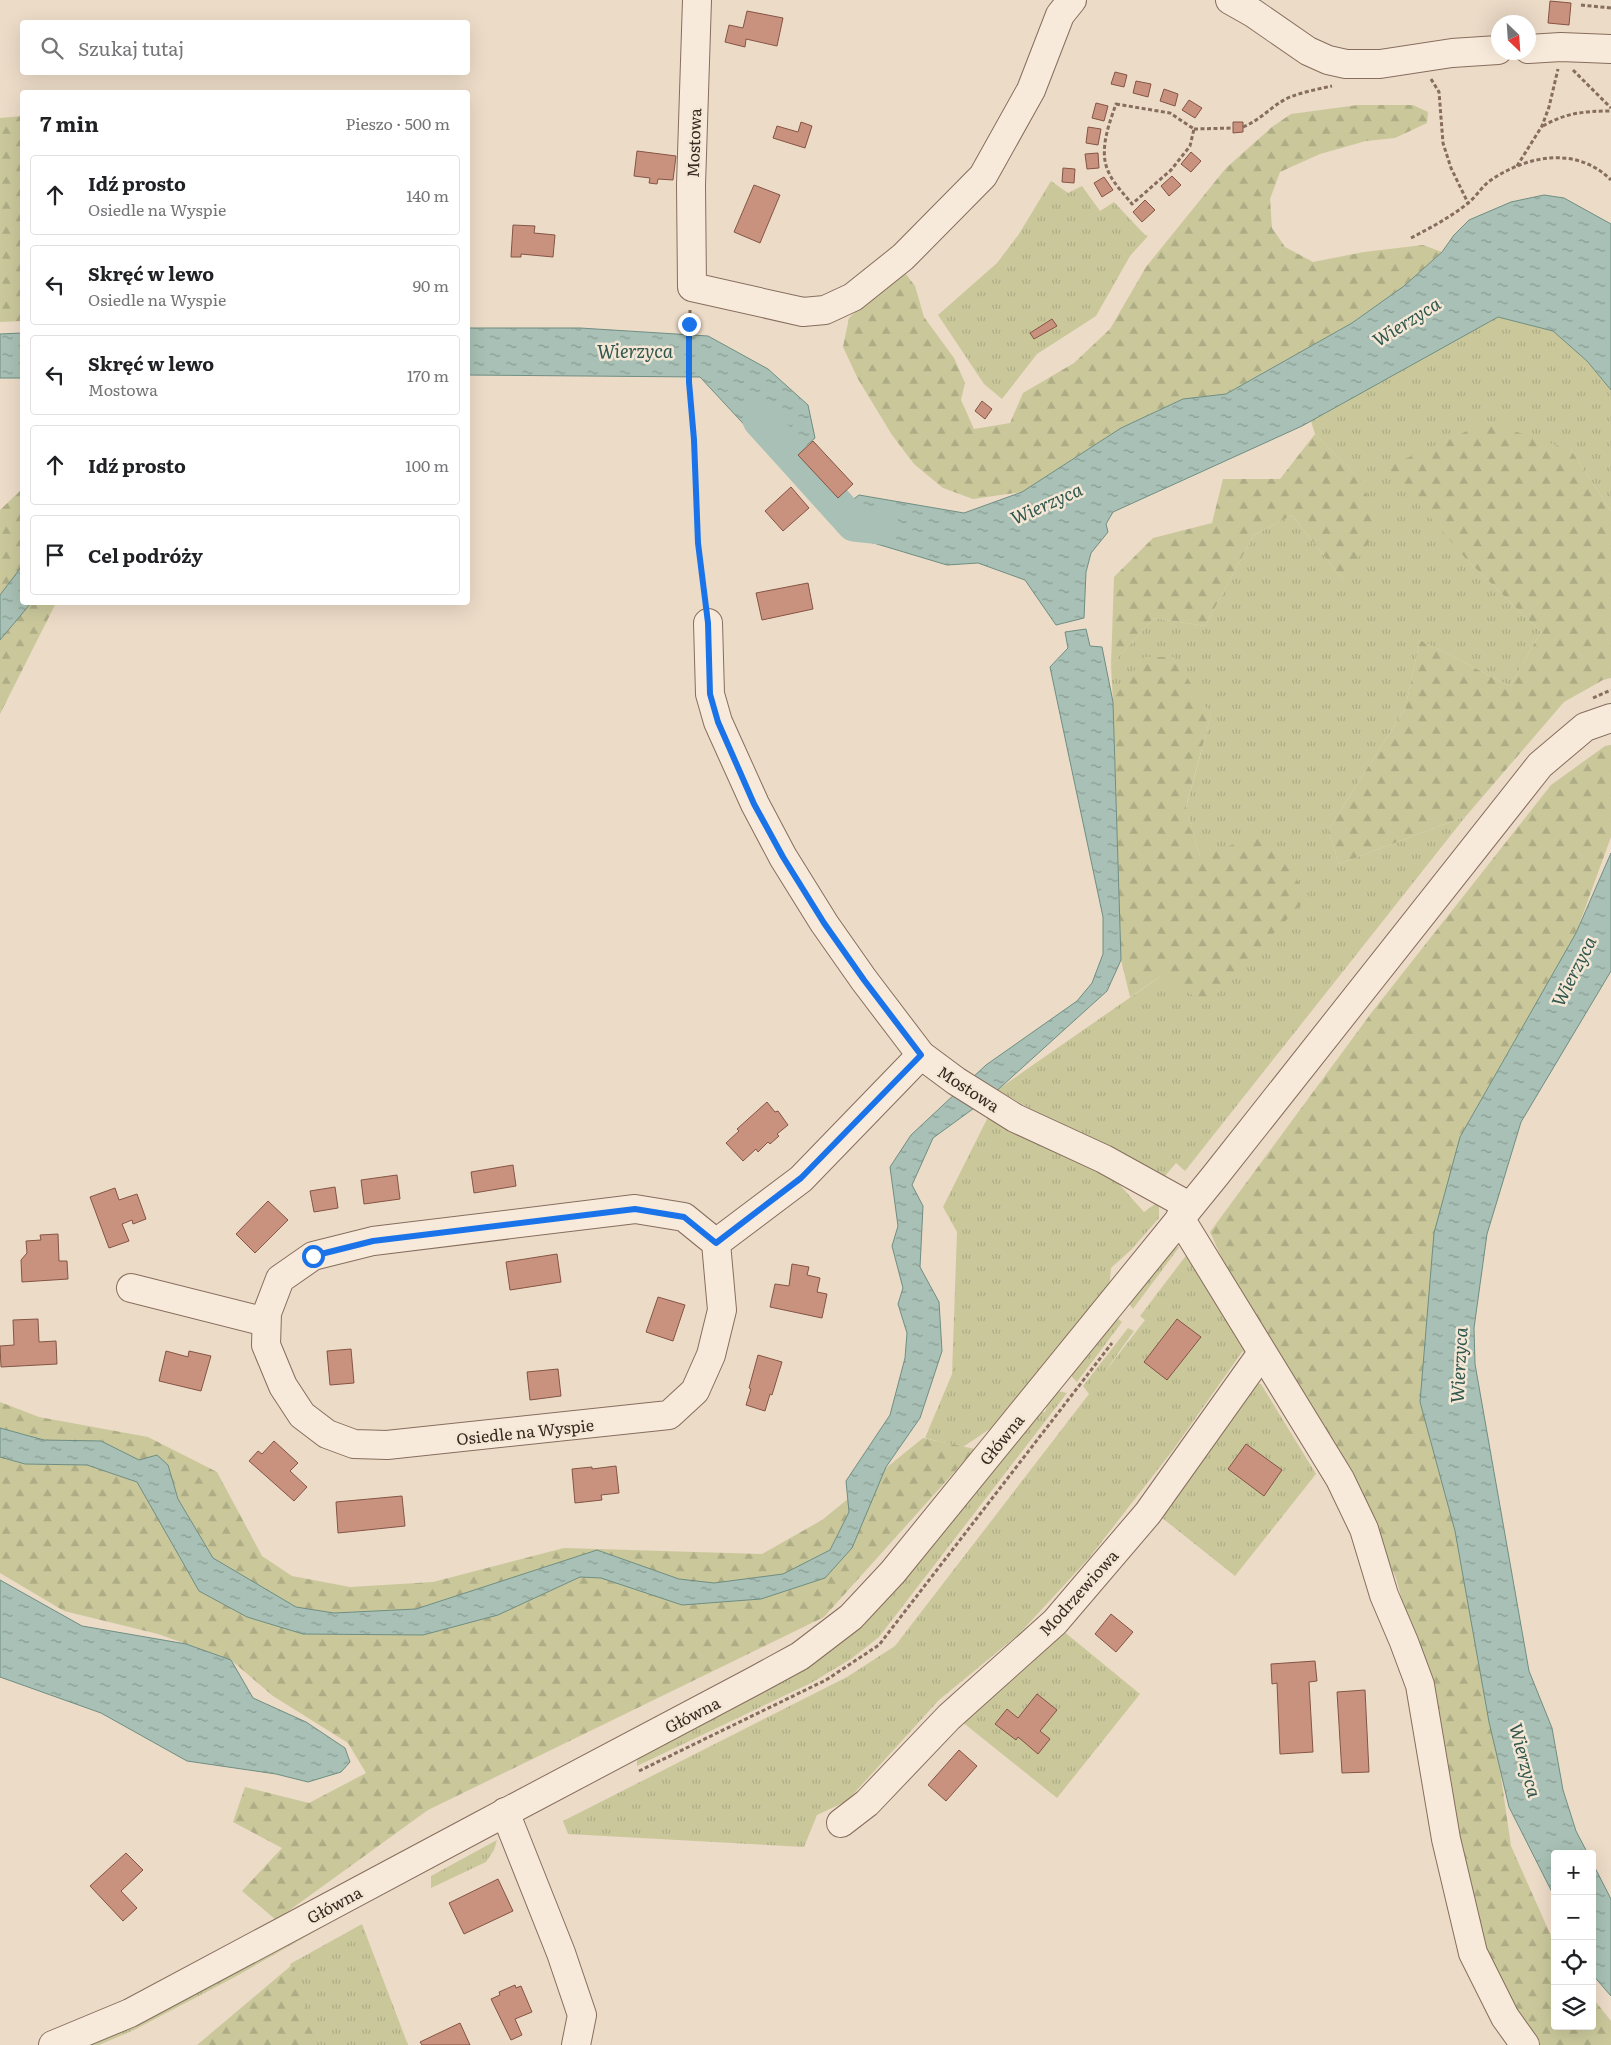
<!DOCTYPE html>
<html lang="pl">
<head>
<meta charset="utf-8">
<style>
  :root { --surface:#fff; --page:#f2f2f2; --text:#202124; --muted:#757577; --line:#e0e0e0 }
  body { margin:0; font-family:Literata,serif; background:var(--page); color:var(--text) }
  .controls { position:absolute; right:15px; bottom:15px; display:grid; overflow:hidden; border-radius:5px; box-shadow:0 5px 20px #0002 }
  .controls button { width:45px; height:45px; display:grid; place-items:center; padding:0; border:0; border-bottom:1px solid var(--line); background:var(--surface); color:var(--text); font:25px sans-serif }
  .compass { position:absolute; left:1491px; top:15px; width:45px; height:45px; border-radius:50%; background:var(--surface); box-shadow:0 5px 20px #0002; rotate:155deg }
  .stop { position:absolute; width:15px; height:15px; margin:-11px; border:4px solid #1a73e8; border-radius:50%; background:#fff }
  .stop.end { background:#1a73e8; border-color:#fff; box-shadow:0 1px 5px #0008 }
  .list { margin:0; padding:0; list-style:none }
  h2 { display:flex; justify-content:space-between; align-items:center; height:65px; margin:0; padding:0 20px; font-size:21px }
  h2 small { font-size:16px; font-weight:400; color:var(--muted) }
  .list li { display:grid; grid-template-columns:32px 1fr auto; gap:15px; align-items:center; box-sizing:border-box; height:80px; margin:0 10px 10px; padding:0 10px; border:1px solid var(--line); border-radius:5px }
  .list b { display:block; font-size:19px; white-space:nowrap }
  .list p { margin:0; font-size:16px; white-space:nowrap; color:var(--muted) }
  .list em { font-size:16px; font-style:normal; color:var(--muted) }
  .icon { flex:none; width:28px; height:28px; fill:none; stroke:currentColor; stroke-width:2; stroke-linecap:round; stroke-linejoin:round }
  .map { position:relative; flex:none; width:1611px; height:2045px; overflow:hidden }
  .search { position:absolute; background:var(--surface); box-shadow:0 5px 20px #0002; left:20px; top:20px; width:450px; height:55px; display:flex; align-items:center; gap:12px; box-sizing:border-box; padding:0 18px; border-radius:5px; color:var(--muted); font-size:19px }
  .panel { position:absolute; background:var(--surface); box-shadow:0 5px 20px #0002; left:20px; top:90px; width:450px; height:515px; border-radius:5px }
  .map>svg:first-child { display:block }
  .grass { fill:url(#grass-tufts) }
  .forest { fill:url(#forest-firs) }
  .water { fill:url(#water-ripples); stroke:#6f8e82 }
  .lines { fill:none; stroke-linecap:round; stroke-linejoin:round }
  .river { stroke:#a8c0b5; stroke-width:35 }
  .building { fill:#c8927f; stroke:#855444 }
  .minor-casing { stroke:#876d5d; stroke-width:30 }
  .path { stroke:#876d5d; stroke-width:3; stroke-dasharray:4 2.5; stroke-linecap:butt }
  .minor { stroke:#f7eada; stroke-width:28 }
  .route { stroke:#1a73e8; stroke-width:6 }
  .labels { text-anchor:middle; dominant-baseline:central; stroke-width:5; stroke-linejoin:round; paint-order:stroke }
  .street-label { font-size:16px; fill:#382820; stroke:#f4e7d6 }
  .water-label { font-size:18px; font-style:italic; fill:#30574e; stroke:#f4e7d6 }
</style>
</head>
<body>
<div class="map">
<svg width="1611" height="2045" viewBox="0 0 1611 2045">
  <defs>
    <pattern id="grass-tufts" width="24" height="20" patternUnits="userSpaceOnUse" patternTransform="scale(1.25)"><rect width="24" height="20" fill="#cac89b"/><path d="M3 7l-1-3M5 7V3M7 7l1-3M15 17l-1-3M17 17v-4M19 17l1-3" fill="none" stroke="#aeac85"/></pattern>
    <pattern id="forest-firs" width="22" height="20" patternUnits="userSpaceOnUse" patternTransform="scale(1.25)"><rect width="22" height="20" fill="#cac89b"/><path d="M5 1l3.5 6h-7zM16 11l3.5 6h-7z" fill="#aeac85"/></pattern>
    <pattern id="water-ripples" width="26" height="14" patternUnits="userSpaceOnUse" patternTransform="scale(1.25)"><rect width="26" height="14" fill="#a8c0b5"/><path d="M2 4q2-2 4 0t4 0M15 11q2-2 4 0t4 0" fill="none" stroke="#8a9c93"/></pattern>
  </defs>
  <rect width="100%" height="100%" fill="#ecdbc7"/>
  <g class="grass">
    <polygon points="1051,181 1068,193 1082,186 1100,211 1114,202 1144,234 1148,236 1130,256 1096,316 1037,354 1002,399 984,384 938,315 997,263 1019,234"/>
    <polygon points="1498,317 1553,331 1587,361 1611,390 1611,511 1571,450 1466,559 1541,632 1510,686 1420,640 1405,709 1328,830 1339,864 1466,816 1185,1171 1176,1163 1165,1176 1045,1117 997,1090 1161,976 1200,856 1186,808 1211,715 1113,702 1111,665 1154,618 1205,626 1254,535 1292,515 1343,580 1356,475 1315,434 1311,421"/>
    <polygon points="989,1115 1110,1174 1144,1212 1159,1201 1159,1218 1131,1250 1111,1268 1109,1291 1009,1416 963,1447 925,1438 952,1374 957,1232 943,1207"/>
    <polygon points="1180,1246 1133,1309 1129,1304 1131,1298 1167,1251"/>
    <polygon points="1191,1249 1248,1350 1242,1352 1173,1450 1089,1558 1019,1634 939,1700 847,1801 817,1815 804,1847 568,1834 563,1821 847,1677 895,1646 1089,1394 1083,1386 1128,1328 1134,1331 1104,1373 1145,1320 1140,1316"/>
    <polygon points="1117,1318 1122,1322 1077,1382 1072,1377 1071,1370"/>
    <polygon points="1255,1383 1261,1384 1316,1474 1235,1576 1161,1517"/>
    <polygon points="1053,1390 1067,1393 879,1637 851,1659 811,1683 637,1766 637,1759 640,1753 766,1686 1036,1412 1045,1412"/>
    <polygon points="1062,1630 1140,1694 1057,1798 961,1721"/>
    <polygon points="497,1840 494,1850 486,1862 431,1888 431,1876"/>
    <polygon points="446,1857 233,1978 134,2030 99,2045 81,2045"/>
    <polygon points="362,1924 408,2045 315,2045 290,1964"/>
  </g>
  <g class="forest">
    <polygon points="1358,105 1413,105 1428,112 1427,123 1395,138 1366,141 1320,154 1280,172 1270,199 1272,228 1285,247 1313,262 1364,252 1423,245 1442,252 1404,286 1352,323 1226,394 1183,399 1121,428 1022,492 973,499 943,488 914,464 892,435 858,379 843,347 849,318 868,299 905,273 915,286 924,317 954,358 965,383 961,400 974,429 1010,423 1023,393 1074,363 1110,329 1146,267 1226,168 1272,127 1291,114"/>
    <polygon points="22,116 22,321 0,322 0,118"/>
    <polygon points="1487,422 1571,450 1611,511 1611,678 1603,680 1564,702 1466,816 1339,864 1328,830 1405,709 1420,640 1510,686 1541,632 1466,559 1387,467"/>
    <polygon points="1315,434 1359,478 1381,525 1343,580 1292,515 1254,535 1205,626 1154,618 1111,665 1114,577 1153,538 1212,523 1223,479 1280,479"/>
    <polygon points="22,489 22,602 56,603 0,714 0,510"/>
    <polygon points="1144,657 1174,657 1211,715 1186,807 1200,856 1263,834 1309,896 1207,1004 1161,976 1130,997 1121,960 1113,699"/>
    <polygon points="1611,745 1611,837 1576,933 1460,1137 1420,1402 1453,1520 1500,1770 1511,1846 1555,1945 1555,2026 1592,2026 1592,1997 1611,2021 1611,2045 1540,2045 1526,2027 1489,1967 1468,1898 1438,1732 1396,1578 1363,1509 1269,1363 1210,1232 1372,1012 1551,785 1605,746"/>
    <polygon points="0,1402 39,1417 148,1437 217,1472 262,1556 292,1576 350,1587 433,1582 564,1548 762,1554 822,1520 923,1438 975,1449 824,1617 428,1810 276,1920 242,1891 282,1848 233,1822 245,1787 309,1803 366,1773 348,1743 273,1696 231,1660 158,1634 64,1611 0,1573"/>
    <polygon points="293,1964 316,2045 197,2045"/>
  </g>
  <g class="water">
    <polygon points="1544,195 1564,198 1611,224 1611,390 1587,361 1553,331 1498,317 1302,426 1113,512 1106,524 1108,532 1091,553 1086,572 1084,618 1056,625 1025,580 978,563 947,565 847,535 830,517 859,495 964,513 1022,492 1121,428 1183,399 1226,394 1352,323 1404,286 1442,252 1454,235 1469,220 1511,202"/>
    <polygon points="468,328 580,328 708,336 768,369 808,405 815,438 797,454 777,460 700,377 468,375"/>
    <polygon points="22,333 22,378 0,378 0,334"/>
    <polygon points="22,566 22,602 31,603 0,640 0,595"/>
    <polygon points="1086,629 1090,646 1102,647 1113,702 1121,960 1107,991 992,1095 933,1138 912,1185 923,1206 920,1267 939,1302 942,1351 920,1418 886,1467 852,1548 825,1578 761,1599 682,1605 601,1578 580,1577 498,1615 423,1635 303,1634 247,1617 199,1591 137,1482 87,1465 25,1464 0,1457 0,1428 44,1440 101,1441 139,1460 157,1455 168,1465 178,1499 213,1558 296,1607 334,1613 416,1609 597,1550 679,1579 714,1583 783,1574 830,1550 849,1512 846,1481 890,1415 905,1358 907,1333 898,1304 903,1288 892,1246 898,1226 890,1167 911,1135 986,1065 1077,1001 1092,983 1103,954 1103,917 1050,667 1068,648 1065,632"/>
    <polygon points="1611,853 1611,971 1521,1122 1487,1234 1474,1328 1475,1364 1529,1671 1552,1728 1563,1790 1576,1831 1588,1854 1555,1854 1555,1898 1509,1807 1489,1722 1455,1531 1420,1402 1434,1233 1460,1137 1576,933"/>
    <polygon points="0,1580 82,1626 186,1644 231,1660 253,1698 306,1722 345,1748 350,1762 341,1772 308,1782 276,1774 187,1761 101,1713 0,1677"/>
    <polygon points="1592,1862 1611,1899 1611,1996 1592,1974"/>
  </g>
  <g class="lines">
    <polyline class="river" points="760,420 854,524 882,527"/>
  </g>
  <g class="building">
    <polygon points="1550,1 1571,3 1569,25 1548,23"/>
    <polygon points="747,11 783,18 777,46 746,39 745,47 725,42 729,25 743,28"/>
    <polygon points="1115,72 1127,75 1124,87 1111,84"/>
    <polygon points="1136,81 1151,84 1148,97 1133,93"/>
    <polygon points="1164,89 1178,94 1175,106 1160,101"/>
    <polygon points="1189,100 1202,108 1195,118 1182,110"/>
    <polygon points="1096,103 1108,106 1104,121 1092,118"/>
    <polygon points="801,122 812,126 805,148 773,138 777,126 798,132"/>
    <polygon points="1233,122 1243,122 1243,132 1233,133"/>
    <polygon points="1088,127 1101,129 1098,145 1086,143"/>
    <polygon points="637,151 676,156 673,180 658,179 657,184 649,183 650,178 634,176"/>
    <polygon points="1191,152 1201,161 1191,172 1181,164"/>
    <polygon points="1098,153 1099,168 1087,169 1085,154"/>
    <polygon points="1063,168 1075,169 1074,183 1062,182"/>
    <polygon points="1172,176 1181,185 1169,196 1161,186"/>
    <polygon points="1104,177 1113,190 1102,197 1094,183"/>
    <polygon points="754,185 780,195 760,243 734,232"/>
    <polygon points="1145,200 1155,210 1142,222 1133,212"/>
    <polygon points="513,225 535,226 534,233 555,235 553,257 521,254 521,257 511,257"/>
    <polygon points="1052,319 1057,326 1034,339 1030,333"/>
    <polygon points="982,401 992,409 985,419 975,411"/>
    <polygon points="813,441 853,484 838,498 798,455"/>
    <polygon points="791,487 809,508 783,531 765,511"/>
    <polygon points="808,583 813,609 762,620 756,593"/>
    <polygon points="767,1102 775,1112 778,1111 788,1125 777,1134 779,1136 770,1144 768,1142 758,1152 756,1149 743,1161 726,1143 739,1131 737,1129"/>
    <polygon points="513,1165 516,1186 474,1193 471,1172"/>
    <polygon points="397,1175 400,1199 364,1204 361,1180"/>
    <polygon points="335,1187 338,1208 314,1212 310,1191"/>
    <polygon points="115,1188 119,1200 137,1194 146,1219 133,1224 132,1220 122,1224 129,1241 109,1248 90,1197"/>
    <polygon points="268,1201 288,1220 255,1253 236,1234"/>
    <polygon points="58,1234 59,1261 67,1261 68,1279 22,1282 21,1260 27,1253 26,1241 41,1240 40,1235"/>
    <polygon points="557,1254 561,1282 510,1290 506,1262"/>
    <polygon points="792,1264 809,1267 807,1275 820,1278 817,1292 827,1294 822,1318 770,1307 775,1284 789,1286"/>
    <polygon points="658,1297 685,1305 673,1341 646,1332"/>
    <polygon points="38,1319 39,1342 56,1341 57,1364 1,1367 0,1346 14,1345 13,1320"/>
    <polygon points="1177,1319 1201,1337 1167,1380 1144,1362"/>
    <polygon points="351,1349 354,1383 330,1385 327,1351"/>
    <polygon points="166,1351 188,1357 189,1351 211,1356 201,1391 159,1381"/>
    <polygon points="758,1355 782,1362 772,1395 770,1394 765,1411 746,1405 751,1389 749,1388"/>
    <polygon points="558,1369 561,1396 530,1400 527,1372"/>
    <polygon points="274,1441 298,1463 290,1471 307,1487 294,1501 249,1461 258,1451 262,1454"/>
    <polygon points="1246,1444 1282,1470 1264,1496 1228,1469"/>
    <polygon points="616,1466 619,1493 601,1495 602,1500 575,1503 572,1469 592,1467 592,1469"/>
    <polygon points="402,1496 405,1526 338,1533 336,1502"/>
    <polygon points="1111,1614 1133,1632 1116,1652 1095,1634"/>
    <polygon points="1315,1661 1317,1681 1309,1682 1313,1752 1280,1754 1277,1683 1272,1684 1271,1664"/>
    <polygon points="1365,1690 1369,1772 1342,1773 1337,1692"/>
    <polygon points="1037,1694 1057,1710 1040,1731 1050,1739 1038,1754 1018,1737 1016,1740 995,1724 1007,1709 1018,1718"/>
    <polygon points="959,1750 977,1766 946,1801 928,1785"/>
    <polygon points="126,1853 143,1870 121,1891 137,1908 123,1921 90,1886"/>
    <polygon points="498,1879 513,1911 464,1934 449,1903"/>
    <polygon points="515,1985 516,1988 521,1986 532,2012 515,2019 522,2035 511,2040 491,1999 500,1995 499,1992"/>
    <polygon points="460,2023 470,2045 422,2045 420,2042"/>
  </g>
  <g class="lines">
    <defs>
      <g id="minor">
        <polyline points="697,0 691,185 692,287 803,312 825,310 853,297 903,257 983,176 1031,90 1060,15 1072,0"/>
        <polyline points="1230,0 1253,13 1308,51 1328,60 1346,64 1380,64 1452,53 1498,50"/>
        <polyline points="1528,49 1561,47 1611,49"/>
        <polyline points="708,623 710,694 718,722 755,804 783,857 824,923 864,980 921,1055 956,1081 1015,1118 1104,1159 1189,1206"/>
        <polyline points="1180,1218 1340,1479 1364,1529 1384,1595 1404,1642 1420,1685 1446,1839 1473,1953 1505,2017 1525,2045"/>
        <polyline points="716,1243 684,1217 635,1209 373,1241 313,1256 280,1279 267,1313 266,1345 283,1386 302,1415 327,1434 354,1444 387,1445 669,1415 695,1391 711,1355 722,1310 716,1243 801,1179 921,1055"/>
        <polyline points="131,1288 266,1322"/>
        <polyline points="505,1812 561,1953 582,2015 576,2045"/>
        <polyline points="841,1823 867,1803 949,1717 1055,1622 1148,1513 1262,1353"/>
        <polyline points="53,2045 130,2013 482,1825 756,1680 800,1656 851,1617 893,1572 1215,1176 1540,765 1585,727 1611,718"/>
      </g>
    </defs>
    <use href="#minor" class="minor-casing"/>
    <g class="path">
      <polyline points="1581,5 1611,8"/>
      <polyline points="1573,70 1611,108"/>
      <polyline points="1431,79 1439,92 1443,143 1451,168 1468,203"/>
      <path d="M1116,104L1170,113L1194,129L1190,146L1171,170L1132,204C1124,194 1114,184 1109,173C1098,152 1109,124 1116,104Z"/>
      <path d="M1543,126C1565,113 1585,111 1611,111"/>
      <path d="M1243,127C1261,120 1272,105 1290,97C1303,92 1318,89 1332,86"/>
      <polyline points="1194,129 1233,128"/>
      <polyline points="1517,166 1542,126 1549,107 1558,69"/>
      <path d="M1411,238C1430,228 1449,218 1467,204C1476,197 1482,186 1491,180C1528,155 1577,146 1611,180"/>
      <polyline points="690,310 689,382 694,440 698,543 705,600"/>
      <polyline points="1593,698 1611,690"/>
      <polyline points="639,1771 826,1680 879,1645 1112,1343"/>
    </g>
    <use href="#minor" class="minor"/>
  </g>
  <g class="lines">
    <polyline class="route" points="313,1256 373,1241 635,1209 684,1217 716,1243 801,1178 921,1055 864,980 824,923 783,857 754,804 718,722 710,694 708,623 698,543 694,440 689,382 689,324"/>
  </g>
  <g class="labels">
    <g class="street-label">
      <text transform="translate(693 143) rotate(-88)">Mostowa</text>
      <text transform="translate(969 1088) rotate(33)">Mostowa</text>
      <text transform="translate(525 1431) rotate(-6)">Osiedle na Wyspie</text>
      <text transform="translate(1001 1439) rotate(-51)">Główna</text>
      <text transform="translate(1078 1592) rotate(-48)">Modrzewiowa</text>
      <text transform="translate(692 1714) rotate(-27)">Główna</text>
      <text transform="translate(334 1904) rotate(-28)">Główna</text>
    </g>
    <g class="water-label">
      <text transform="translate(1406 321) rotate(-32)">Wierzyca</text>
      <text x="635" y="350">Wierzyca</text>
      <text transform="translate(1046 503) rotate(-24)">Wierzyca</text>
      <text transform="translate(1573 971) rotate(-63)">Wierzyca</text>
      <text transform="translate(1458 1365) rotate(-87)">Wierzyca</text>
      <text transform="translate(1526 1760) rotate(75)">Wierzyca</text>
    </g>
  </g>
</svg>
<div class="controls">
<button>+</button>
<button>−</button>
<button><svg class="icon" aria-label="locate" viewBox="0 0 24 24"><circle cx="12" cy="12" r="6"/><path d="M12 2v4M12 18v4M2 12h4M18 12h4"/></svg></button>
<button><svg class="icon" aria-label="layers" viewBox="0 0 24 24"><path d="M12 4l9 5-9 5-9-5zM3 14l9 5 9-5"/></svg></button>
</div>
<svg class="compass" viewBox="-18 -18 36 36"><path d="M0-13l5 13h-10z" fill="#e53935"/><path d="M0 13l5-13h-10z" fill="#757577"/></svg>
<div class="stop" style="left:313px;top:1256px"></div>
<div class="stop end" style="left:689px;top:324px"></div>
<div class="search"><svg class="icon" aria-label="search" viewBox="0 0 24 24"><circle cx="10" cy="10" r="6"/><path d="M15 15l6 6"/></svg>Szukaj tutaj</div>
<section class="panel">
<h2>7 min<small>Pieszo · 500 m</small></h2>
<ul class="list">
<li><svg class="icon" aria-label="ahead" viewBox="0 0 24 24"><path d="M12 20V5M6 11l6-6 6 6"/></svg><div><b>Idź prosto</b><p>Osiedle na Wyspie</p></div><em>140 m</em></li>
<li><svg class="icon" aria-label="left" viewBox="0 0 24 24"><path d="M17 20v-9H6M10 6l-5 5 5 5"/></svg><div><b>Skręć w lewo</b><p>Osiedle na Wyspie</p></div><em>90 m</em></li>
<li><svg class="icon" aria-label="left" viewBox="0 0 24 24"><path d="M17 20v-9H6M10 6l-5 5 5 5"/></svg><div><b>Skręć w lewo</b><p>Mostowa</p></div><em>170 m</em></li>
<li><svg class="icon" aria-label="ahead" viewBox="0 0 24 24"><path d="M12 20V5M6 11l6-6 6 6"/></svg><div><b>Idź prosto</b></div><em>100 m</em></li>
<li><svg class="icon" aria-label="arrive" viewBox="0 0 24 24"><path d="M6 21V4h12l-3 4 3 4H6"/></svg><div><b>Cel podróży</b></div></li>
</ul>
</section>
</div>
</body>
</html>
